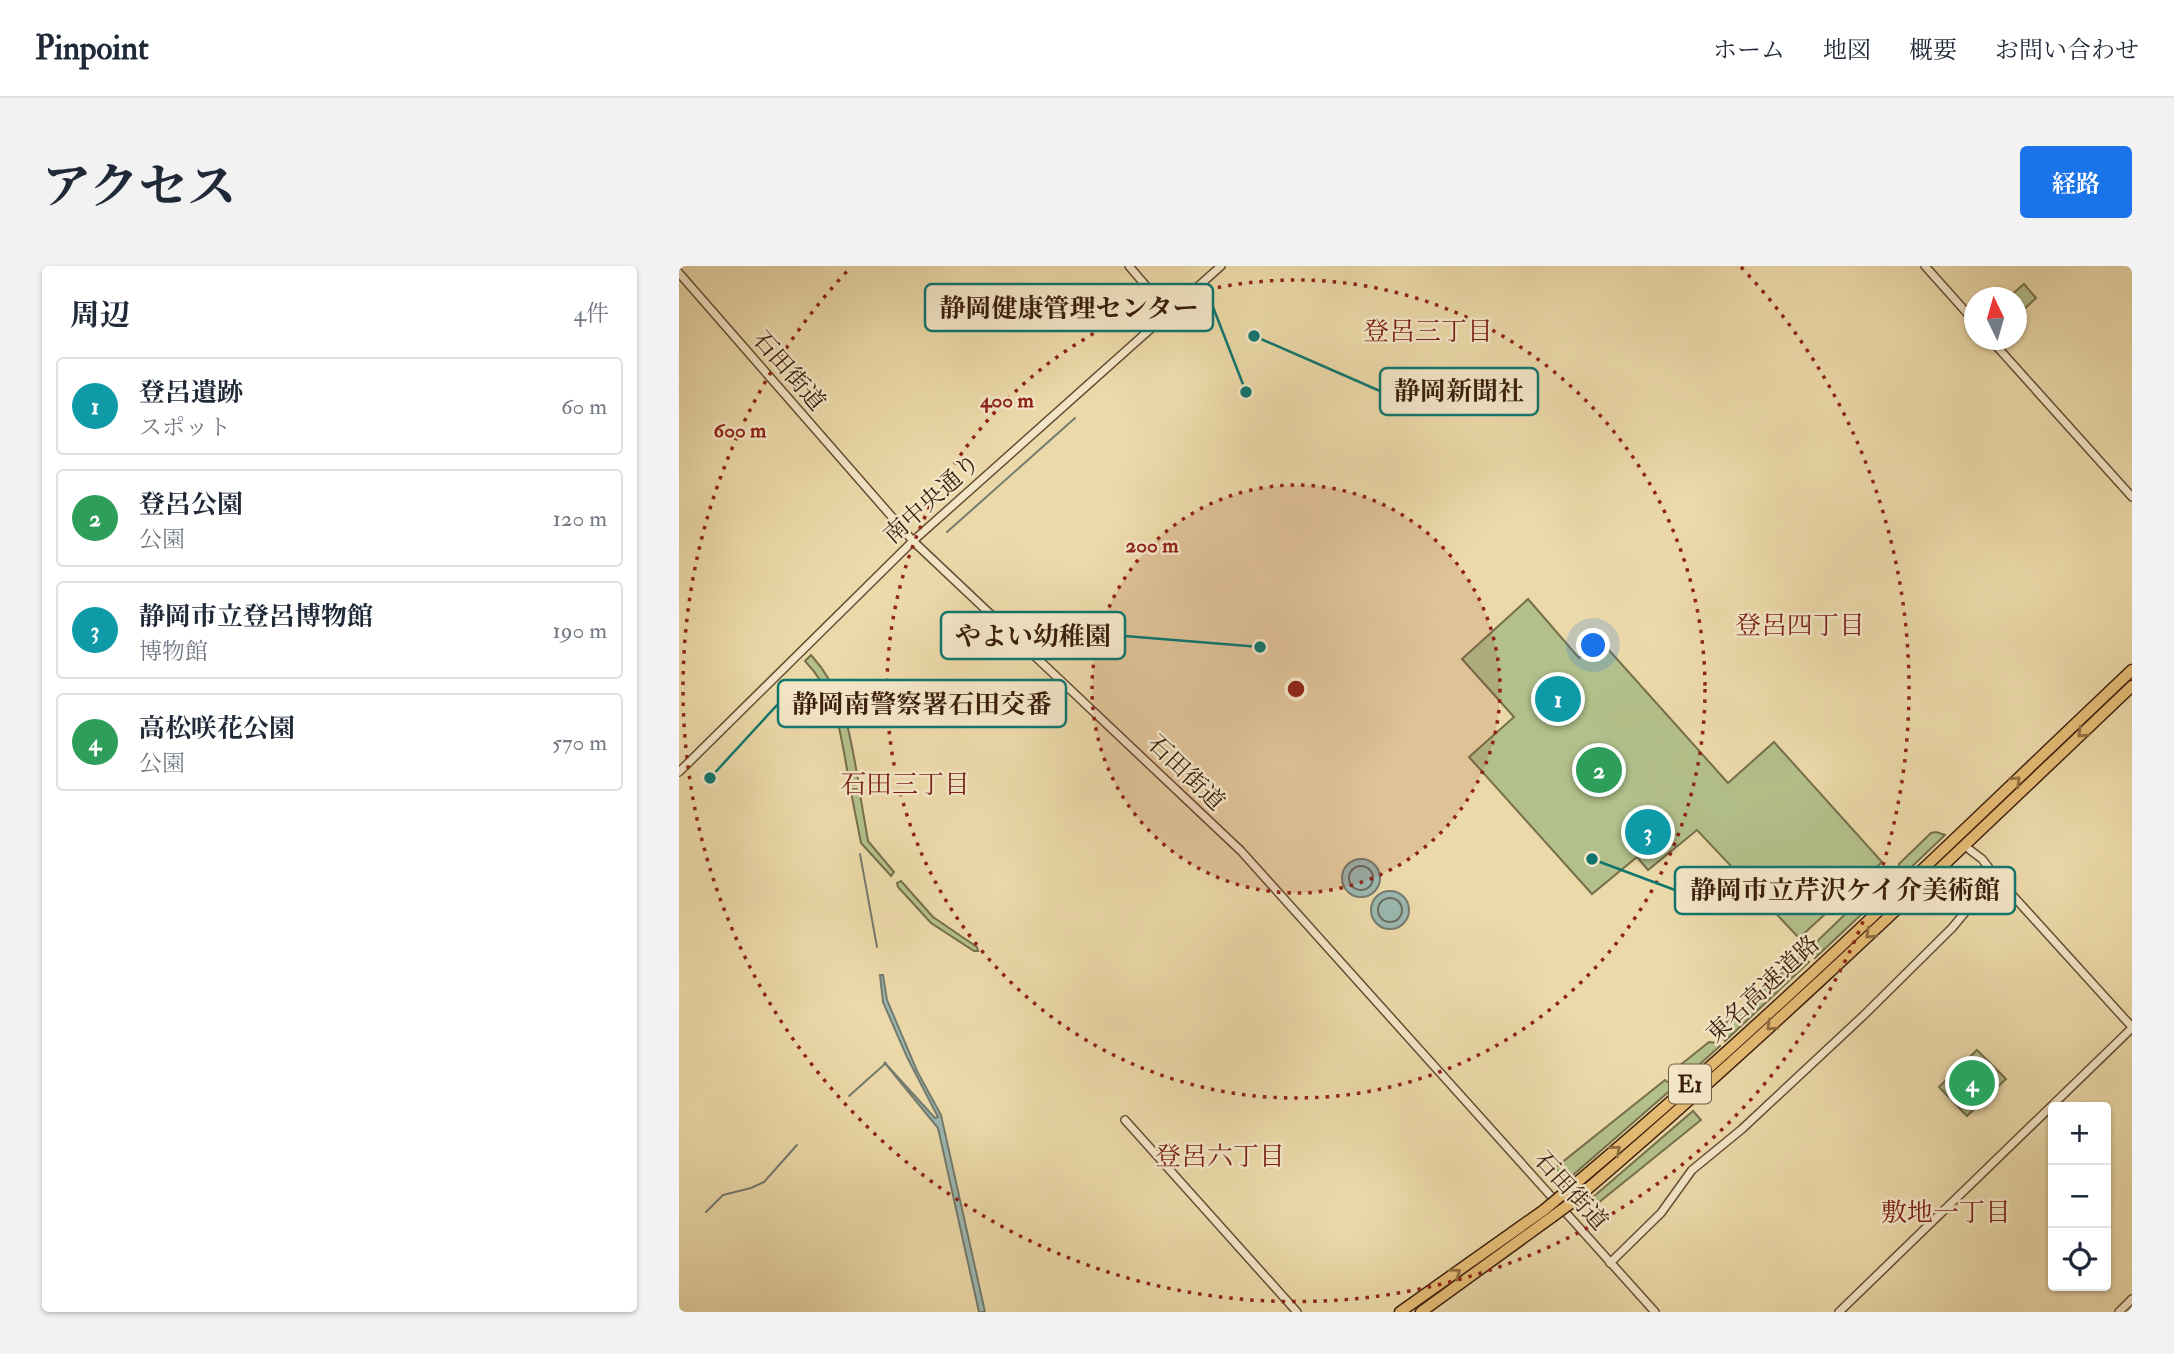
<!DOCTYPE html>
<html lang="ja">
<head>
<meta charset="utf-8">
<style>
  :root { --surface:#fff; --page:#f2f2f3; --text:#1f2937; --muted:#747a83; --line:#e0e1e3; --accent:#1a73e8 }
  body { margin:0; font-family:"IM FELL Double Pica","Noto Serif JP",serif; background:var(--page); color:var(--text) }
  .controls { position:absolute; right:21px; bottom:21px; display:grid; overflow:hidden; border-radius:7px; box-shadow:0 2px 5px #0004 }
  .controls button { width:63px; height:63px; display:grid; place-items:center; padding:0; border:0; border-bottom:2px solid var(--line); background:var(--surface); color:var(--text); font:35px sans-serif }
  .compass { position:absolute; left:1285px; top:21px; width:63px; height:63px; border-radius:50%; background:var(--surface); box-shadow:0 2px 5px #0004; rotate:355deg }
  .you { position:absolute; left:915px; top:380px; width:24px; height:24px; margin:-18px; border:5px solid #fff; border-radius:50%; background:#1a73e8; box-shadow:0 0 0 10px #1a73e833 }
  .badge { display:grid; place-items:center; width:46px; height:46px; border-radius:50%; background:var(--accent); color:#fff; font-size:23px; font-weight:700 }
  .pin { position:absolute; translate:-50% -50%; border:4px solid #fff; box-shadow:0 2px 7px #0006 }
  .list { margin:0; padding:0; list-style:none }
  h2 { display:flex; justify-content:space-between; align-items:center; height:91px; margin:0; padding:0 28px; font-size:30px }
  h2 small { font-size:23px; font-weight:400; color:var(--muted) }
  .list li { display:grid; grid-template-columns:46px 1fr auto; gap:21px; align-items:center; box-sizing:border-box; height:98px; margin:0 14px 14px; padding:0 14px; border:2px solid var(--line); border-radius:7px }
  .list b { display:block; font-size:26px; white-space:nowrap }
  .list p { margin:0; font-size:23px; white-space:nowrap; color:var(--muted) }
  .list em { font-size:23px; font-style:normal; color:var(--muted) }
  .icon { flex:none; width:38px; height:38px; fill:none; stroke:currentColor; stroke-width:2; stroke-linecap:round; stroke-linejoin:round }
  .map { position:relative; flex:none; width:1453px; height:1046px; overflow:hidden; border-radius:7px }
  header { display:flex; align-items:center; gap:42px; box-sizing:border-box; height:98px; padding:0 35px; background:var(--surface); border-bottom:2px solid var(--line) }
  header strong { font-size:33px }
  nav { display:flex; gap:38px; margin-inline-start:auto; font-size:24px }
  .intro { display:flex; align-items:center; justify-content:space-between; box-sizing:border-box; height:168px; padding:0 42px }
  h1 { margin:0; font-size:49px }
  .button { padding:18px 32px; border-radius:7px; background:var(--accent); color:#fff; font-size:24px; font-weight:700 }
  main { display:flex; gap:42px; padding:0 42px }
  aside { flex:1; background:var(--surface); border-radius:7px; box-shadow:0 2px 5px #0004 }
  .map>svg:first-child { display:block }
  .green { fill:#b3c08b; stroke:#766f4c; stroke-width:2 }
  .water { fill:#9bb9b1; stroke:#747b6f; stroke-width:2 }
  .lines { fill:none; stroke-linecap:round; stroke-linejoin:round }
  .shore { stroke:#6a6c5f; stroke-width:2 }
  .stream { stroke:#747b6f; stroke-width:2 }
  .minor-casing { stroke:#664d34; stroke-width:10 }
  .highway-casing { stroke:#3a1e0d; stroke-width:13 }
  .minor { stroke:#f3e6c7; stroke-width:7 }
  .highway { stroke:#e6bc74; stroke-width:10 }
  .highway-bridge-casing { stroke:#3a1e0d; stroke-width:13; stroke-linecap:butt }
  .highway-bridge { stroke:#e6bc74; stroke-width:10 }
  .oneway { stroke:#906d40 }
  .ring { fill:none; stroke:#8f2418; stroke-width:3.5; stroke-dasharray:3.5 7 }
  .labels { text-anchor:middle; dominant-baseline:central; stroke-width:5; stroke-linejoin:round; paint-order:stroke }
  .shield { fill:#f3e6c7; stroke:#725a45; stroke-width:2 }
  .shield-label { font-size:23px; font-weight:bold; fill:#3a1e0d }
  .street-label { font-size:24px; fill:#3a1e0d; stroke:#f3e6c7 }
  .neighbourhood-label { font-size:26px; fill:#7a1f14; stroke:#f3e6c7 }
  .centre { fill:#8f2418; stroke:#f3e6c7; stroke-width:3.5 }
  .ring-label { font-size:21px; text-anchor:middle; font-weight:bold; fill:#8f2418; stroke:#f3e6c7; stroke-width:5; stroke-linejoin:round; paint-order:stroke }
  .leader { fill:none; stroke:#0f766e; stroke-width:2.5 }
  .callout-dot { fill:#0f766e; stroke:#f3e6c7; stroke-width:2.5 }
  .callout { fill:#f3e6c7; stroke:#0f766e; stroke-width:2.5 }
  .callout-label { font-size:26px; text-anchor:middle; font-weight:bold; fill:#3a1e0d }
</style>
</head>
<body>
<header>
<strong>Pinpoint</strong>
<nav><a>ホーム</a><a>地図</a><a>概要</a><a>お問い合わせ</a></nav>
</header>
<div class="intro"><h1>アクセス</h1><a class="button">経路</a></div>
<main>
<aside>
<h2>周辺<small>4件</small></h2>
<ul class="list">
<li><span class="badge" style="background:#0f9aa8">1</span><div><b>登呂遺跡</b><p>スポット</p></div><em>60 m</em></li>
<li><span class="badge" style="background:#2e9e5b">2</span><div><b>登呂公園</b><p>公園</p></div><em>120 m</em></li>
<li><span class="badge" style="background:#0f9aa8">3</span><div><b>静岡市立登呂博物館</b><p>博物館</p></div><em>190 m</em></li>
<li><span class="badge" style="background:#2e9e5b">4</span><div><b>高松咲花公園</b><p>公園</p></div><em>570 m</em></li>
</ul>
</aside>
<div class="map">
<svg width="1453" height="1046" viewBox="0 0 1453 1046">
  <rect width="100%" height="100%" fill="#ecd9a9"/>
  <filter id="stains"><feTurbulence type="fractalNoise" baseFrequency=".00286" numOctaves="4"/><feColorMatrix values="0 0 0 0 .2 0 0 0 0 .09 0 0 0 0 .02 0 0 0 .5 -.17"/></filter>
  <radialGradient id="worn" r=".72"><stop offset=".6" stop-color="#630" stop-opacity="0"/><stop offset="1" stop-color="#630" stop-opacity=".3"/></radialGradient>
  <g class="green">
    <polygon points="1345,18 1357,32 1338,50 1338,32 1330,31"/>
    <polygon points="849,333 900,392 920,373 1049,517 1095,476 1203,596 1120,672 1018,564 969,604 958,591 913,628 790,491 835,451 783,393"/>
    <path d="M132,389C165,425 171,467 179,514L177,519H173L170,515C162,471 159,429 126,395Z"/>
    <polygon points="174,523 178,523 181,528 189,575 215,606 212,610 182,577 172,526"/>
    <polygon points="1257,566 1266,569 1224,609 1220,605 1220,598 1252,567"/>
    <polygon points="1212,607 1219,614 1136,692 1129,684 1208,608"/>
    <polygon points="222,615 254,651 298,681 299,685 295,685 252,657 219,621 218,617"/>
    <polygon points="1121,691 1130,696 1046,775 1041,764 1043,760"/>
    <polygon points="1030,776 1038,777 1041,780 1000,817 995,804"/>
    <polygon points="1298,784 1327,813 1288,850 1260,821"/>
    <polygon points="986,814 995,821 887,915 876,902"/>
    <polygon points="1014,845 1022,854 919,937 914,931"/>
  </g>
  <g class="water">
    <circle cx="682" cy="612" r="19"/>
    <circle cx="711" cy="644" r="19"/>
    <polygon points="201,709 204,709 208,734 238,805 262,849 306,1046 300,1046 259,862 205,796 256,852 259,851 228,791 204,736"/>
  </g>
  <g class="lines">
    <g class="shore">
      <circle cx="682" cy="612" r="12"/>
      <circle cx="711" cy="644" r="12"/>
    </g>
    <g class="stream">
      <polyline points="268,266 396,152"/>
      <polyline points="181,588 198,681"/>
      <polyline points="170,830 207,797"/>
      <polyline points="27,946 44,929 72,922 85,916 118,879"/>
    </g>
    <defs>
      <g id="minor">
        <polyline points="450,0 490,47"/>
        <polyline points="1246,0 1296,56"/>
        <polyline points="0,7 234,275 562,585 976,1046"/>
        <polyline points="1312,74 1453,231"/>
        <polyline points="0,506 234,275 542,0"/>
        <polyline points="1291,584 1303,593 1316,610 1453,761"/>
        <polyline points="446,854 618,1046"/>
        <polyline points="931,997 982,947 1013,904 1063,863 1184,750 1273,662 1316,610"/>
        <polyline points="1160,1046 1453,762"/>
        <polyline points="1440,1046 1453,1033"/>
      </g>
      <g id="highway">
        <path d="M884,928C1082,763 1266,581 1453,404"/>
        <path d="M892,937C1086,772 1269,595 1453,420"/>
        <polyline points="721,1046 865,944"/>
        <polyline points="742,1046 873,951"/>
      </g>
    </defs>
    <use href="#minor" class="minor-casing"/>
    <use href="#highway" class="highway-casing"/>
    <use href="#minor" class="minor"/>
    <use href="#highway" class="highway"/>
    <defs>
      <g id="highway-bridge">
        <polyline points="865,944 884,928"/>
        <polyline points="873,951 892,937"/>
      </g>
    </defs>
    <use href="#highway-bridge" class="highway-bridge-casing"/>
    <use href="#highway-bridge" class="highway-bridge"/>
  </g>
  <defs><path id="oneway-chevron" d="M-2-3.5L2.5 0L-2 3.5" fill="none" stroke-width="1.6" stroke-linecap="round" stroke-linejoin="round" transform="scale(1.75)"/></defs>
  <g class="oneway">
    <use href="#oneway-chevron" transform="translate(1403 467) rotate(137)"/>
    <use href="#oneway-chevron" transform="translate(1337 515) rotate(-43)"/>
    <use href="#oneway-chevron" transform="translate(1191 668) rotate(137)"/>
    <use href="#oneway-chevron" transform="translate(1092 760) rotate(137)"/>
    <use href="#oneway-chevron" transform="translate(937 884) rotate(-40)"/>
    <use href="#oneway-chevron" transform="translate(777 1007) rotate(-36)"/>
  </g>
  <circle cx="617" cy="423" r="204" fill="#8f2418" fill-opacity=".12"/>
  <g class="ring">
    <circle cx="617" cy="423" r="204"/>
    <circle cx="617" cy="423" r="409"/>
    <path d="M1062 1A613 613 0 1 1 172 1"/>
  </g>
  <g class="labels">
    <rect class="shield" x="990" y="798.5" width="42" height="39" rx="5"/>
    <g class="shield-label">
      <text x="1011" y="818">E1</text>
    </g>
    <g class="street-label">
      <text transform="translate(110 105) rotate(49)">石田街道</text>
      <text transform="translate(253 233) rotate(-42)">南中央通り</text>
      <text transform="translate(507 507) rotate(44)">石田街道</text>
      <text transform="translate(1084 723) rotate(-43)">東名高速道路</text>
      <text transform="translate(892 925) rotate(48)">石田街道</text>
    </g>
    <g class="neighbourhood-label">
      <text x="749" y="66">登呂三丁目</text>
      <text x="1121" y="360">登呂四丁目</text>
      <text x="226" y="519">石田三丁目</text>
      <text x="541" y="891">登呂六丁目</text>
      <text x="1267" y="947">敷地一丁目</text>
    </g>
  </g>
  <circle cx="617" cy="423" r="10" class="centre"/>
  <g class="ring-label">
    <text x="328" y="141">400 m</text>
    <text x="61" y="171">600 m</text>
    <text x="473" y="286">200 m</text>
  </g>
  <path class="leader" d="M567 126L534 41M575 70L701 125M581 381L446 370M31 512L99 438M913 593L996 624"/>
  <g class="callout-dot">
    <circle cx="567" cy="126" r="7"/>
    <circle cx="575" cy="70" r="7"/>
    <circle cx="581" cy="381" r="7"/>
    <circle cx="31" cy="512" r="7"/>
    <circle cx="913" cy="593" r="7"/>
  </g>
  <g class="callout">
    <rect x="246" y="18" width="288" height="47" rx="7"/>
    <rect x="701" y="102" width="158" height="47" rx="7"/>
    <rect x="262" y="346" width="184" height="47" rx="7"/>
    <rect x="99" y="414" width="288" height="47" rx="7"/>
    <rect x="996" y="601" width="340" height="47" rx="7"/>
  </g>
  <g class="callout-label">
    <text x="390" y="51">静岡健康管理センター</text>
    <text x="780" y="134">静岡新聞社</text>
    <text x="354" y="379">やよい幼稚園</text>
    <text x="243" y="447">静岡南警察署石田交番</text>
    <text x="1166" y="633">静岡市立芹沢ケイ介美術館</text>
  </g>
  <rect width="100%" height="100%" filter="url(#stains)"/>
  <rect width="100%" height="100%" fill="url(#worn)"/>
</svg>
<div class="controls">
<button>+</button>
<button>−</button>
<button><svg class="icon" aria-label="locate" viewBox="0 0 24 24"><circle cx="12" cy="12" r="6"/><path d="M12 2v4M12 18v4M2 12h4M18 12h4"/></svg></button>
</div>
<svg class="compass" viewBox="-18 -18 36 36"><path d="M0-13l5 13h-10z" fill="#e53935"/><path d="M0 13l5-13h-10z" fill="#747a83"/></svg>
<div class="you"></div>
<div class="pin badge" style="left:879px;top:433px;background:#0f9aa8">1</div>
<div class="pin badge" style="left:920px;top:504px;background:#2e9e5b">2</div>
<div class="pin badge" style="left:969px;top:566px;background:#0f9aa8">3</div>
<div class="pin badge" style="left:1293px;top:817px;background:#2e9e5b">4</div>
</div>
</main>
</body>
</html>
